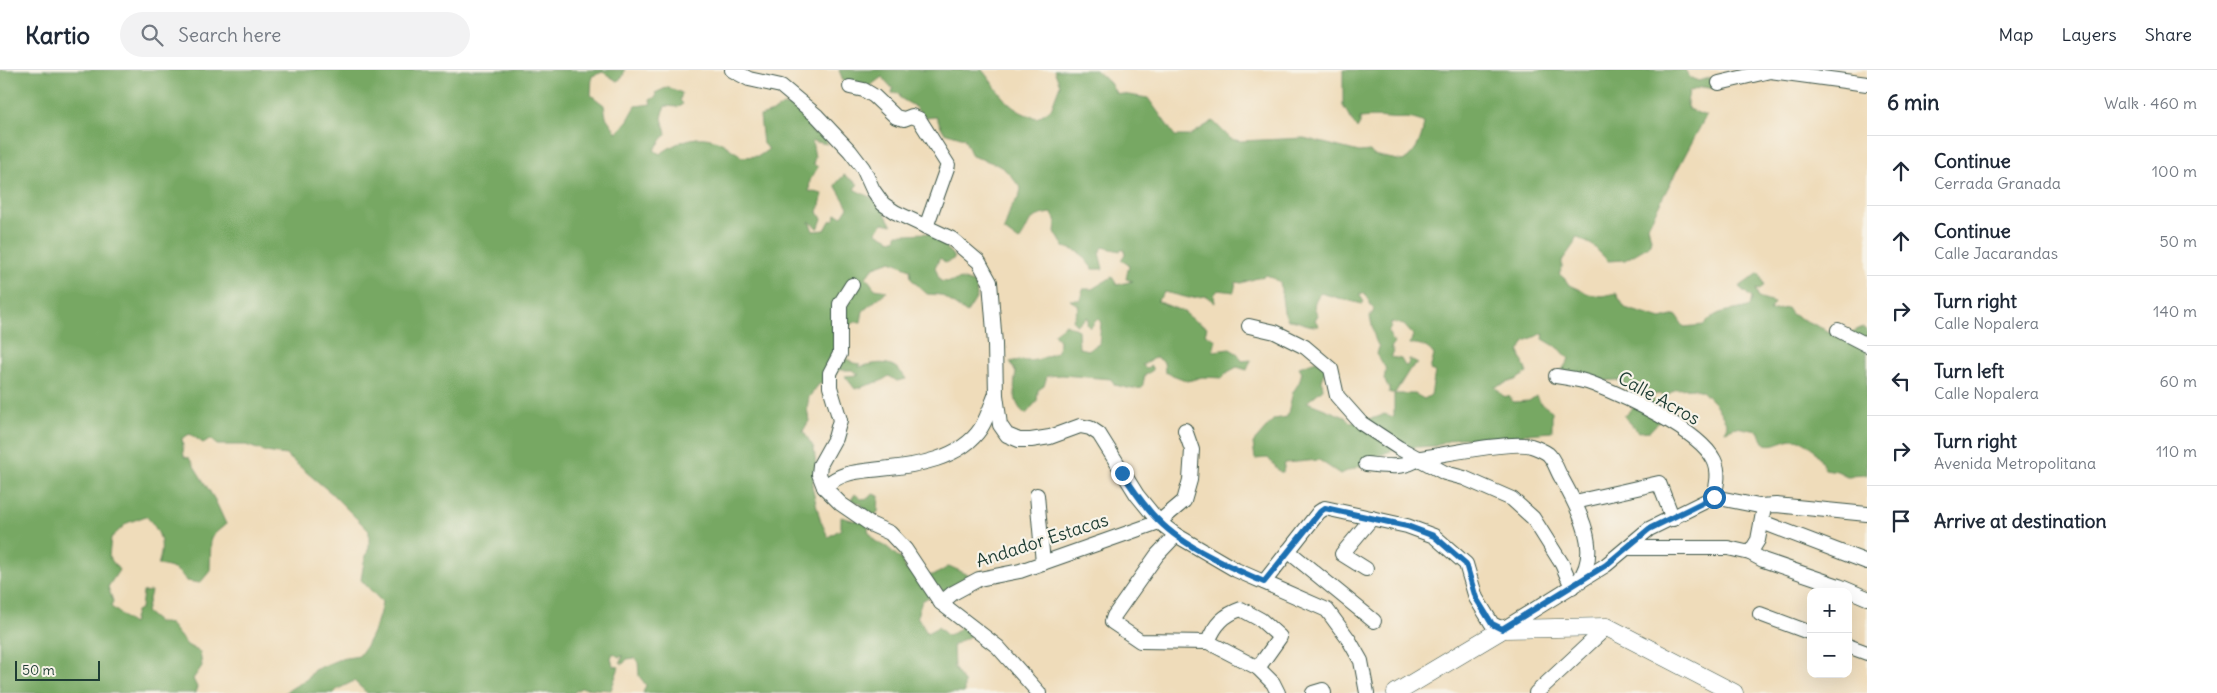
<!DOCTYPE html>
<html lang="en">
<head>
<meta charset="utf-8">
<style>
  :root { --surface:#fff; --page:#f2f2f3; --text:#1f2937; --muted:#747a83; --line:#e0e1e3 }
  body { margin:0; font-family:Delius,sans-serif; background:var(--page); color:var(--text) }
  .controls { position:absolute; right:15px; bottom:15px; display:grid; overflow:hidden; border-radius:10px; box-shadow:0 5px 20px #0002 }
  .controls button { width:45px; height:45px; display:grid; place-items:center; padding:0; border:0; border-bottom:1px solid var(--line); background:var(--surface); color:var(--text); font:25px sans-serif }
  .scale { position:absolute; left:15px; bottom:12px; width:85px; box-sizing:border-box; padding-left:5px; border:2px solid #1f3d34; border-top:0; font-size:14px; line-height:18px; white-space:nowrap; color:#1f3d34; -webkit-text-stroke:4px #f7f3e8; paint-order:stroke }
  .stop { position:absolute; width:15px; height:15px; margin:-11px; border:4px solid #1f6fb2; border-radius:50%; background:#fff }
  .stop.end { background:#1f6fb2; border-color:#fff; box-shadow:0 1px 5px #0008 }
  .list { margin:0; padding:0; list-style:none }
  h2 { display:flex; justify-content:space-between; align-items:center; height:65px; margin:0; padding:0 20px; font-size:21px }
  h2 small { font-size:16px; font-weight:400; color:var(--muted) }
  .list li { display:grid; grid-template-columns:32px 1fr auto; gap:15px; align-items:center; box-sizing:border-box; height:70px; padding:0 20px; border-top:1px solid var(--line) }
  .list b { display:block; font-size:19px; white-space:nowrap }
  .list p { margin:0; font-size:16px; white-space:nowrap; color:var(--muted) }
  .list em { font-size:16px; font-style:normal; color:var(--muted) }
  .icon { flex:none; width:28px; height:28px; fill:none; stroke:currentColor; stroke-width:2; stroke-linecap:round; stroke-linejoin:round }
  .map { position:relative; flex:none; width:1867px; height:623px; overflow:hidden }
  header { display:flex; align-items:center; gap:30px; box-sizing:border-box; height:70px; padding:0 25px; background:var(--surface); border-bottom:1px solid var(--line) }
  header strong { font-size:24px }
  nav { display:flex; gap:28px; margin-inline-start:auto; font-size:18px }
  .search { width:350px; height:45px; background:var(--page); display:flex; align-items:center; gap:12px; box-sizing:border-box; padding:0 18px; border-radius:28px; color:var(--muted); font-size:19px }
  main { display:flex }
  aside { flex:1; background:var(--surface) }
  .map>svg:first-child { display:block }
  .forest { fill:#77a863; stroke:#4b724c }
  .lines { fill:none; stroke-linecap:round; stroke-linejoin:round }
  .minor-casing { stroke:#3e5548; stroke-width:16 }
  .tertiary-casing { stroke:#3e5548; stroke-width:19 }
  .minor { stroke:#fff; stroke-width:14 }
  .tertiary { stroke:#fff; stroke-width:18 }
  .route { stroke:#1f6fb2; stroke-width:6 }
  .labels { text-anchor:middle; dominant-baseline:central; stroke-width:4.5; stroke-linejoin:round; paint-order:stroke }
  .street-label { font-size:18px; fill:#1f3d34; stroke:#f7f3e8 }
</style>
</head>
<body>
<header>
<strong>Kartio</strong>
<div class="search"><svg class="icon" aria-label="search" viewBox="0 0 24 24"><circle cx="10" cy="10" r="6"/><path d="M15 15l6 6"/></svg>Search here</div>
<nav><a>Map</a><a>Layers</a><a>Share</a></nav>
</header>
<main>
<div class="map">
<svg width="1867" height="623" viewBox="0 0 1867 623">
  <rect width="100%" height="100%" fill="#f7f3e8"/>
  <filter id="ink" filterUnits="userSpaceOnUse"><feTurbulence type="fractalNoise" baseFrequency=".02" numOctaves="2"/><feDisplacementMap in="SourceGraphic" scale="10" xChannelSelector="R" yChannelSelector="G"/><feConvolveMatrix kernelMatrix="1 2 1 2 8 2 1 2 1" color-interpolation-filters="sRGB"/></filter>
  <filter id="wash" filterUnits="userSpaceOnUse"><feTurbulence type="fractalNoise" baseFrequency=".0096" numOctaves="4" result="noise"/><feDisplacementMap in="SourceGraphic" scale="20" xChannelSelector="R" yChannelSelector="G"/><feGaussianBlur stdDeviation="1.12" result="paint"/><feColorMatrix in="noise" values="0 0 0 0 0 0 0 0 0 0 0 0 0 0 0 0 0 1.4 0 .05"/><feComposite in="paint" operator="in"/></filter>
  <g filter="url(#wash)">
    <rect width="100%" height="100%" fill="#efdcba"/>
    <g class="forest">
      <path d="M0,0H625L622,8L617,11L603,2L592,6L591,25L604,35L606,47L617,63L628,50L636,36L651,34L650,30L657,26L655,23L668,17L682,23L680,30L683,34L678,37L665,36L662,48L666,64L654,80L660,84C684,67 708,60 732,80C736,83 739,83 741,87L759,86L769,79L763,74L760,46L773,42L783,35L797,38L815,52L812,63L825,65L827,74L812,71L815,87L813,94L818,97L810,110L809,121L823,124L818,142L822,149L818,159L809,151L813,161L825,160L830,151L835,149L836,144L842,146L848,137L835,115L844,105L858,114L854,119C863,125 876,127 882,137C886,144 887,149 892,155L883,153L876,162L891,170L897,168V164C913,165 927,160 943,167L948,180L955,188L946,193L940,188L935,197L940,211L949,212L961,209L976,214L977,227L967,243L941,225L927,224L911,209L910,199L891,191L874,197L866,207L875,219L887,221L863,241L861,252H855L849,256L839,290L848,289L853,293L860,294L859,297C880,292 894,289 906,309L897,311L889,306L881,311L855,319L845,306L859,305L853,300H838L830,313L819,314L809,327L807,338L809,351L803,361L814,378L816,397L812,417L820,449L828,467L841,459V447L856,451L862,434L851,430L855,424L861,429L869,428L873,424L879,426L878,442L870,450L868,461L875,471L887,477L902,490L907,501C926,507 931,509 949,496L971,506L958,524L949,516L947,522L934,518L929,527L922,531L917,546L927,563L938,557L948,566L958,560L963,551L969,558L970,566L953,575L954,598L964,612V623H643L646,615L639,606L638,591L635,588L627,589L623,594L620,592L623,586L619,587L613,583L611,588L613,596L619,597L611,620L581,618L573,623H367L354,611L338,619L334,623H284L307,609L314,600L340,589L359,586C371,570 379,551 382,532L361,510L364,492L369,477V461L330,422L286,385L266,382L246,375H217L210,369L203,373L190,364L182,368L184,387L189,388L215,430L226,454L211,467L210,501L200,513L186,511C180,499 170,497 158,495C165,474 161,462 146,446L127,453L111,468L109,487L119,500L108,517L113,531L111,537C120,542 123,548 133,554L136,541L141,538L143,522L151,521L146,542L158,552L170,554L187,575L200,582L202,596L193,609L197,617L195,623H0Z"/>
      <path d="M839,0H982C1001,22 1005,40 1037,48L1051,39L1060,15L1054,0H1096L1110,13L1116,23L1148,28L1175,66H1189L1213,51L1231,69L1240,71L1304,68L1359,82L1370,81L1373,85L1403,91C1417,82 1422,68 1424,53C1407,45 1404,50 1388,48C1378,47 1370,47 1360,48V54L1357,59L1343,36V0H1685L1689,6L1698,11L1709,8L1722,9L1718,19L1701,17L1689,22L1687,32L1688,39L1706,46C1686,83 1667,119 1648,156L1651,169L1649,176L1625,190L1608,191L1592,175L1576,167L1574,174L1562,191V198L1559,204L1565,209L1569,215L1589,224L1602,226L1616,223L1625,238L1661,249L1676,245L1684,257L1704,255C1721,236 1729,244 1750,236L1752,228L1739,217L1759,203L1764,215L1760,220L1756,219L1758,228L1774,233L1769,241L1787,238L1791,244L1841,267L1863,257L1867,260V405L1847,406L1837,401L1825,399C1816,382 1806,363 1784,371C1778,373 1773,376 1765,374L1758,361L1736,357L1725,361L1727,354L1716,335L1702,321L1693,318L1676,319L1666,326L1659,324L1652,325L1660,350L1650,361L1638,362L1624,346L1639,331L1635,319L1617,310L1601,311L1562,300L1569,289L1560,279L1543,269L1544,263L1525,271L1519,282L1527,303L1515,310L1495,317L1503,326L1510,327L1513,332L1529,331L1536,326L1540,333L1552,341V362L1526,364L1494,377L1466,368H1456L1435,376L1398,378L1379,386L1365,394L1340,404L1319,390L1285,393L1283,402H1280L1268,388L1255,389L1253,373L1274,349L1287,347L1293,322L1299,313L1302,302L1299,297L1316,291L1327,293L1322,311L1323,319L1307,332L1345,347L1351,353C1361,349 1375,350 1384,344L1394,347V324H1415L1424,329L1431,325L1435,302L1430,300L1434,285C1429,277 1419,273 1410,274L1413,265L1404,255L1391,252V257L1388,262L1394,273L1391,278L1394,282L1391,287L1401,289L1405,296L1408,295L1409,289L1418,294L1410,299L1395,323H1389V318L1384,309L1386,299L1377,284L1379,277C1373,268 1373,257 1370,247L1374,240L1364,223L1359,224L1364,232L1362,234L1320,223C1314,232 1312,236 1318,245L1315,250L1319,256C1307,257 1299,250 1288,250L1284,242L1280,212L1267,205L1241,213L1236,212L1234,222L1218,220L1214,225L1215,233L1206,226L1189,228L1165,222L1157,231L1184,242L1195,251L1207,257L1205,264L1216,270L1213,281L1230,279L1238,284L1242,291L1251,290L1247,300L1237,297L1226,303L1223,308L1202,307L1188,311L1165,302L1164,292L1156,287L1142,295L1146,298L1151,296L1153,300L1145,305L1142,318L1132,319L1115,315L1111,309L1062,305L1047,306L1044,316L1038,320L1037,331L1026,344C1013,337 1013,316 1016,303L1010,292C1016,290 1020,290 1026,291C1038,291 1049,286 1058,281L1059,271L1054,263L1066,254L1078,260L1079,278L1088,280L1099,274L1101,253L1098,248L1090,258L1087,254L1088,247L1076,255L1073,250L1079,236L1070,230H1080L1083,219H1092L1112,207L1117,215L1133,211L1126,209L1129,195L1121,190L1125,184L1124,179L1120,181L1103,177L1099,183L1103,199H1093L1079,182L1064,177L1055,162L1056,152L1052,143C1024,147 1033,152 1019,171L1004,160L1011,137L1019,127L1021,119C1004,95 1000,95 972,86L964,68L944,62L936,47L925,48L914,36L900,28L899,24L892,23L893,19L882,7L856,26L844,13Z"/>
    </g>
  </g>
  <g filter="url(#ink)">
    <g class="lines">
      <defs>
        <g id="minor">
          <polyline points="732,0 749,9 781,16 817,46 850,81 863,98 873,120 883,134 895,142 952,169 979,192 990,212 995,274 996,325 1000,355 1007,365 1019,370 1031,370 1050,367 1080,356 1090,358 1099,364 1137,425 1159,452 1176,465 1236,500 1327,540 1349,570 1361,591 1367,623"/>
          <polyline points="1719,13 1770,1 1867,14"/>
          <polyline points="850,17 864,20 874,26 896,47 904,49 912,46 919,49 948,95 926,157"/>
          <polyline points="852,215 840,234 840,284 830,303 830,317 840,350 835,368 820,395 819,404 824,417 841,434 870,454 890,463 905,479 941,533 998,577 1039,623"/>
          <polyline points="1249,256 1275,262 1305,277 1331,299 1337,326 1361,353 1399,378 1445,403 1464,408 1512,429 1533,448 1562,494 1572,517"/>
          <polyline points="1838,260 1867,275"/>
          <path d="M1556,306C1568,308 1581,309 1593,314C1624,326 1699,360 1714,390C1720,402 1717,414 1714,427"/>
          <path d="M1366,394C1386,396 1403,400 1420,388C1441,385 1513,370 1531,376C1535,377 1544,381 1548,384C1554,389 1557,401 1561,407C1577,436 1603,481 1578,511"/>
          <path d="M824,417C843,401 857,402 881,399C915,396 961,389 981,358C987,348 991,336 995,326"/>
          <polyline points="1037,425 1043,493"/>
          <polyline points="1714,427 1759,436 1776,435 1867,444"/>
          <polyline points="1575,432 1659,413 1673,449"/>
          <polyline points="1762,452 1867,492"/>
          <polyline points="1176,465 1157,485 1114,546 1112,552 1140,571 1208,572 1258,598 1273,613 1278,623"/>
          <polyline points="1628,478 1728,478 1750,483 1763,490 1839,516 1867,528"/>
          <polyline points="1288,481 1374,551"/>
          <polyline points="1750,483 1758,470 1763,443"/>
          <polyline points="1366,499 1342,484 1372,448"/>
          <polyline points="1264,512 1319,442 1325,438 1407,456 1434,466 1466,494 1476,528 1492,554 1503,559 1606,495 1649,459 1714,427"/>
          <polyline points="941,533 953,523 979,509 1020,501 1159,452 1184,431 1190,410 1192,380 1185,360"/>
          <polyline points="1760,544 1811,563"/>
          <path d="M1208,572C1215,554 1224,545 1241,539L1261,550L1280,567L1258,598"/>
          <polyline points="1848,576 1867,583"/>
          <polyline points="1313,623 1323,620 1324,623"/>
          <polyline points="1536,623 1607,557"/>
        </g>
        <polyline id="tertiary" points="1396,623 1503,559 1607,557 1734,623"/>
      </defs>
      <use href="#minor" class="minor-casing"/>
      <use href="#tertiary" class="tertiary-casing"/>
      <use href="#minor" class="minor"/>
      <use href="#tertiary" class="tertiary"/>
    </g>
  </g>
  <g class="lines" filter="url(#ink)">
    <path class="route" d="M1122,403C1133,419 1144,437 1159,451C1184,477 1232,498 1264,512L1320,442L1325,438L1407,456L1434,466L1466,494L1476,528L1492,554L1502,559L1606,495L1649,459L1714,427"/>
  </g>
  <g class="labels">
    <g class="street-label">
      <text transform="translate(1659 328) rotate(29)">Calle Acros</text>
      <text transform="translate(1042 470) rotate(-18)">Andador Estacas</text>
    </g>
  </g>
</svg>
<div class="controls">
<button>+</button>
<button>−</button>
</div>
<div class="scale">50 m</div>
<div class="stop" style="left:1714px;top:427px"></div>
<div class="stop end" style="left:1122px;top:403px"></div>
</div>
<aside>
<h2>6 min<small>Walk · 460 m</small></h2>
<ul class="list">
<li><svg class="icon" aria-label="ahead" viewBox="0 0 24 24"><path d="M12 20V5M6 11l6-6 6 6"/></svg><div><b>Continue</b><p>Cerrada Granada</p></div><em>100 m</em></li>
<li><svg class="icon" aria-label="ahead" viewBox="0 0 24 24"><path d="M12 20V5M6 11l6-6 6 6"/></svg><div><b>Continue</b><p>Calle Jacarandas</p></div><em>50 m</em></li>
<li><svg class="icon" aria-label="right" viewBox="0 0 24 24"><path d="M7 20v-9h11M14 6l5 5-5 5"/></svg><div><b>Turn right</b><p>Calle Nopalera</p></div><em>140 m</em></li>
<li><svg class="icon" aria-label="left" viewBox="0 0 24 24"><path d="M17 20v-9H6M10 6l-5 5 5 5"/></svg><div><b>Turn left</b><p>Calle Nopalera</p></div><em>60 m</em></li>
<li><svg class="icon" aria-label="right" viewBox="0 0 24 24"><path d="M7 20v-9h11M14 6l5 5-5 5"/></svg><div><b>Turn right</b><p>Avenida Metropolitana</p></div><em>110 m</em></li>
<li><svg class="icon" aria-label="arrive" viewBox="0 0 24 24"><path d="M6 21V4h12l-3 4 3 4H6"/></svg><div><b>Arrive at destination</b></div></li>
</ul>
</aside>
</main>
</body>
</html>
